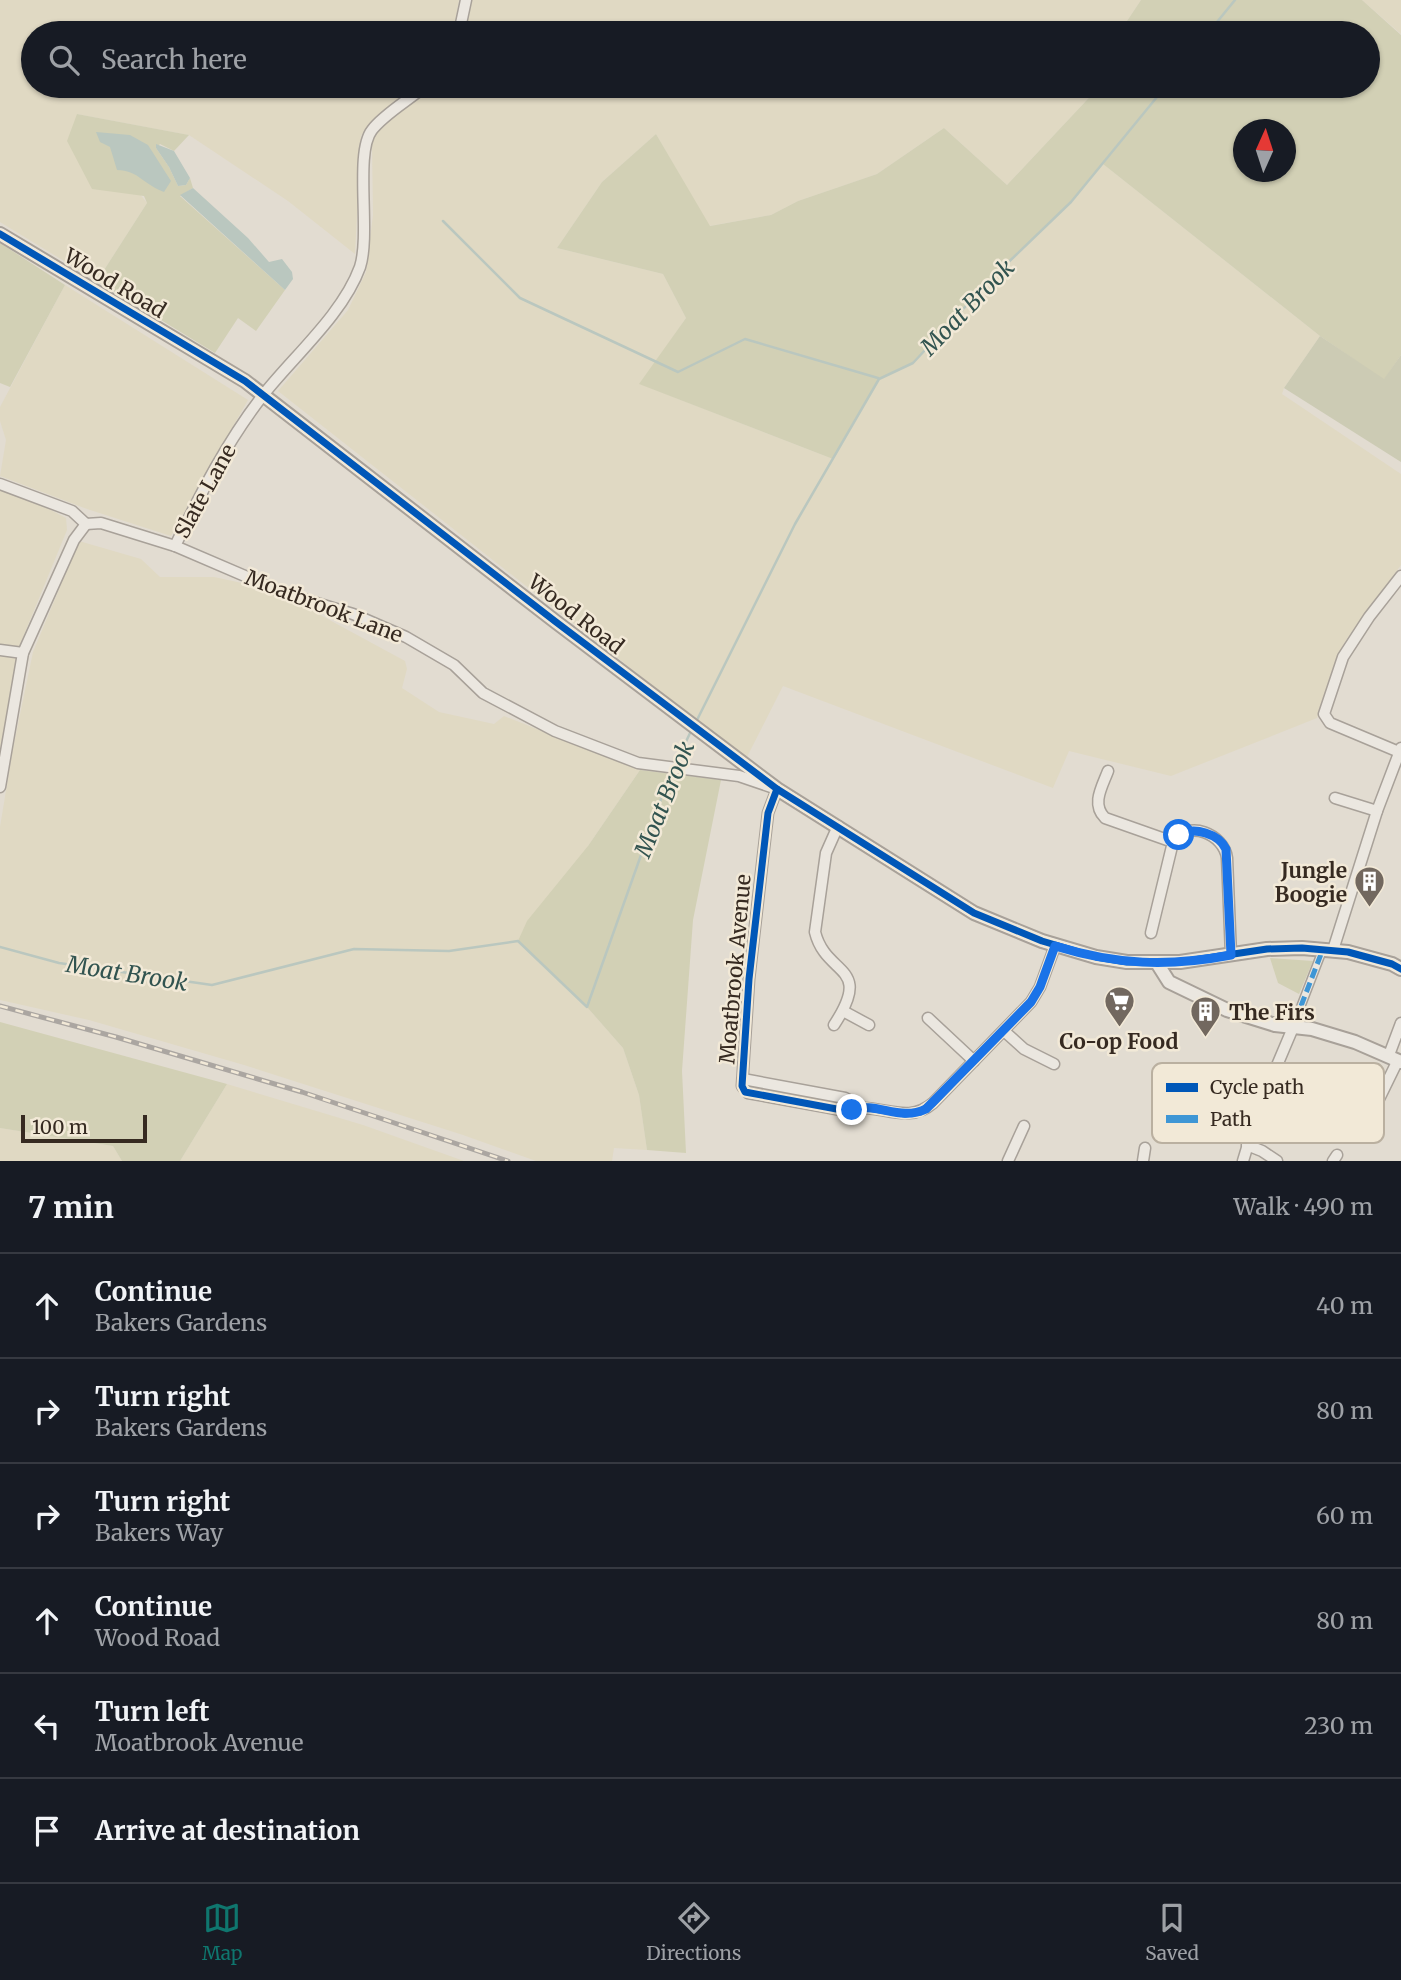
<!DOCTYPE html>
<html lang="en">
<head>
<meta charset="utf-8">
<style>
  :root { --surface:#171b24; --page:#242831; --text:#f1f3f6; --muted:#9ea1a6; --line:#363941; --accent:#0f766e }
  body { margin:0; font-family:Merriweather,serif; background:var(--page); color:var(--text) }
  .compass { position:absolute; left:1233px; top:119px; width:63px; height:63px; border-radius:50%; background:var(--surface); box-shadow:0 2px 5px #0004; rotate:3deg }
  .scale { position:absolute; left:21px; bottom:18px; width:126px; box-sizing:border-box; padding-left:7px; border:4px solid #362a21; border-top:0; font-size:19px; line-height:24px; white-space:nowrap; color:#362a21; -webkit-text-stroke:5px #f2e9d7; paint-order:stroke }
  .stop { position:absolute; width:21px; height:21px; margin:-16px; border:5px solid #1a73e8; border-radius:50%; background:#fff }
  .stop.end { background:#1a73e8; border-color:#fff; box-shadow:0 2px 7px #0008 }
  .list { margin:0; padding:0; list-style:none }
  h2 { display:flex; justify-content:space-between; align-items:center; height:91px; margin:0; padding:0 28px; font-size:30px }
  h2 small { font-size:23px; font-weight:400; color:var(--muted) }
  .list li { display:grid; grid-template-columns:46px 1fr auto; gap:21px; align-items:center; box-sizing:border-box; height:105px; padding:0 28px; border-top:2px solid var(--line) }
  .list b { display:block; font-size:26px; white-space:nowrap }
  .list p { margin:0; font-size:23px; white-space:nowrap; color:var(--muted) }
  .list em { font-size:23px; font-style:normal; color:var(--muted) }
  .icon { flex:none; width:38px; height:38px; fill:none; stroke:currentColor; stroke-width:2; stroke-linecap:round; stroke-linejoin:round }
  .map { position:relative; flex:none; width:1401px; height:1161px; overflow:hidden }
  .search { position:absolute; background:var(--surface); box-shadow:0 2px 5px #0004; left:21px; right:21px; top:21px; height:77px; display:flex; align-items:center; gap:18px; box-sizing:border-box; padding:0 24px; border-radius:38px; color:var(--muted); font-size:26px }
  .sheet { height:721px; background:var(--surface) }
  nav { display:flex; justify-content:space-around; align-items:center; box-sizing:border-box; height:98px; border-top:2px solid var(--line); background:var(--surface); font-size:19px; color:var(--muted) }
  nav a { display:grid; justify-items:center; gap:4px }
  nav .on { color:var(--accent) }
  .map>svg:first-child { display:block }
  .farmland { fill:#e0d9c3 }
  .green { fill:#d2d0b5; fill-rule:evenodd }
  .cemetery { fill:#cccbb4 }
  .water { fill:#bac7bf }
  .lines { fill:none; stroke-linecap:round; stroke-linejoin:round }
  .stream { stroke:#bac7bf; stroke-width:2.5 }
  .pedestrian-casing { stroke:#a8a199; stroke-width:10 }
  .minor-casing { stroke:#a8a199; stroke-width:13 }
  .tertiary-casing { stroke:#a8a199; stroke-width:16 }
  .pedestrian { stroke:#ebe7e0; stroke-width:7 }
  .minor { stroke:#ebe7e0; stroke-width:10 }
  .tertiary { stroke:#ebe7e0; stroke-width:12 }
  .rail-casing { stroke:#aba6a1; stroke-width:5 }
  .rail { stroke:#f2e9d7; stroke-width:2.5; stroke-dasharray:8; stroke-linecap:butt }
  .quiet { stroke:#3e96d5; stroke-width:5; stroke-dasharray:10 5; stroke-linecap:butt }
  .cycleway-casing { stroke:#f2e9d7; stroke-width:11 }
  .cycleway { stroke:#0057b8; stroke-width:7 }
  .route { stroke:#1a73e8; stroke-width:9 }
  .labels { text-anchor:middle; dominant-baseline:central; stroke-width:5; stroke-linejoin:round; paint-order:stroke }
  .street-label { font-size:21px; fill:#362a21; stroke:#f2e9d7 }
  .poi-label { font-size:21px; font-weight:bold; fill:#362a21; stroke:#f2e9d7; text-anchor:end }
  .water-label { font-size:23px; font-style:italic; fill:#325450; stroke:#f2e9d7 }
  .key { fill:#f2e9d7; stroke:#bab0a0; stroke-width:2 }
  .key-label { font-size:19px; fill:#362a21 }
</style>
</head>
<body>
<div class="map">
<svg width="1401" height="1161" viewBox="0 0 1401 1161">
  <rect width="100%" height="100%" fill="#e2dcd1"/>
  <g class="farmland">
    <polygon points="0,0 459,0 453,33 33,33 33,86 417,86 368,125 361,136 355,254 288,201 189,135 77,114 147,203 97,281 0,222"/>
    <polygon points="472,0 1141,0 1119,33 464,33"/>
    <polygon points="1362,0 1401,0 1401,35 1401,34"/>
    <polygon points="433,86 1100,86 1007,185 944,128 877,174 798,201 771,215 709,226 656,134 602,182 557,248 663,274 686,318 640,384 833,459 879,379 913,363 992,278 1071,202 1103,164 1320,336 1284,388 1282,394 1401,474 1401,565 1346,640 1336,659 1317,718 1171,776 1069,751 1053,788 783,686 746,759 278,391 348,310 366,272 373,215 372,145 376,130"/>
    <polygon points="65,285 248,400 171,536 87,509 0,476 6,440 0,421 0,407"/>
    <polygon points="0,490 47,508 66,518 67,530 19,647 0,644"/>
    <polygon points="79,541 141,559 160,577 214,577 242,583 300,604 405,661 407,669 402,688 439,712 494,724 504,716 640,770 588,846 587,1007 623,1048 639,1095 647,1150 614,1148 612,1161 536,1161 463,1135 244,1065 89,1020 0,1000 0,827 13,748 33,652"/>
    <polygon points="0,656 18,658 0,749"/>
    <polygon points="227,1084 363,1125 464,1161 180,1161"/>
    <polygon points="0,1128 113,1146 122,1161 0,1161"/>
  </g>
  <g class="green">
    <path d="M1141,0H1362L1401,35V355L1384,380L1320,336L1103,164L1071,202L992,278L913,363L879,379L833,459L639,384L686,318L663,274L557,248L602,182L656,134L710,226L771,215L798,201L877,174L944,128L1007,185L1100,86H1368V33H1119ZM1244,130H1286V172H1244Z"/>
    <polygon points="77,114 189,135 174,151 160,144 156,148 169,167 178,186 186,185 190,178 193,188 180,196 285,290 256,331 238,318 215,353 97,281 147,203 144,196 92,189 67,141"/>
    <polygon points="0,243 65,285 10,387 0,383"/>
    <polygon points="640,770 721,780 693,920 682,1071 686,1153 647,1150 639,1095 623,1048 587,1007 518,941 527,921 588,846"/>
    <polygon points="1270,958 1313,961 1299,994 1278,983"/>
    <polygon points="0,1022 227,1084 180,1161 122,1161 113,1146 0,1128"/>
  </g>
  <polygon class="cemetery" points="1320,336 1384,379 1401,355 1401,462 1284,388"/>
  <g class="water">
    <path d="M96,132L130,135L148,145L171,181L164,192C144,185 138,170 117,170L110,147L100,142Z"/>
    <polygon points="156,144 174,151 190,178 186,185 178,186 169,167 156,148"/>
    <polygon points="193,188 248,238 269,262 282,259 292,272 293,279 285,290 180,195"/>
  </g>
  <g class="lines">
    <g class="stream">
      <polyline points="1208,33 1235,0"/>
      <polyline points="443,221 520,298 678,372 745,339 878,378"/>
      <polyline points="696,722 795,524 879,379 913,363 992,278 1071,202 1166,86"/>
      <polyline points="0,947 59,963 212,985 354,949 449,951 518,941 587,1007 667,782 691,731"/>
    </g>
    <defs>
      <polyline id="pedestrian" points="1301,1006 1323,949"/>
      <g id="minor">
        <polyline points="459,33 466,0"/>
        <polyline points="0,484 72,511 86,524"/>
        <path d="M86,524L101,523L175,546L287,594L353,614L406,637L454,665L483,693L555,731L638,763L739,776L777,789L768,813L749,979L742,1086L748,1093L847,1111C853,1110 858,1107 864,1108C889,1109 911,1122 933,1103L1031,1002L1040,987L1055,946"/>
        <path d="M175,546C201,493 227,441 264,394C294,356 343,314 360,267C371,233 354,153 372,130C384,114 409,100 425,86"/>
        <polyline points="0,650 23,653"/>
        <polyline points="1399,752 1330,723 1324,714 1343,657 1369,617 1401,576"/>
        <path d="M1108,771C1102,787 1091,804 1105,818L1173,842C1188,819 1224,834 1227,858L1231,955"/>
        <polyline points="0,787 23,653 74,540 86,524"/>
        <polyline points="1335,798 1377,811"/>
        <polyline points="1151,933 1173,842"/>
        <polyline points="1333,950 1377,811 1401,748"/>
        <polyline points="843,1011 869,1025"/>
        <polyline points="928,1018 974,1061"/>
        <path d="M834,1025C874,964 826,977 815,932L826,853L838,826"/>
        <polyline points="1004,1031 1024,1049 1054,1064"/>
        <polyline points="1389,1055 1401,1023"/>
        <polyline points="743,1079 845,1098 862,1107"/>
        <polyline points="1362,1109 1378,1101 1398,1060"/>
        <polyline points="1247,1145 1262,1151 1277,1161"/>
        <polyline points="1008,1161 1024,1126"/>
        <polyline points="1143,1161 1145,1148"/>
        <polyline points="1243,1161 1259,1108 1292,1030 1296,1026"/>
        <polyline points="1333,1161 1337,1155"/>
      </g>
      <g id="tertiary">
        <polyline points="0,234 245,381 556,622 777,789 974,913 1042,941 1096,957 1127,962 1180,962 1267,949 1302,948 1348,952 1392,964 1401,969"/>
        <polyline points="1157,963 1169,982 1227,1010 1275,1025 1312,1029 1355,1042 1401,1062"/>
      </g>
    </defs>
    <use href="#pedestrian" class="pedestrian-casing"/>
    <use href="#minor" class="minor-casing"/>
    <use href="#tertiary" class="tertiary-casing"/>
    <use href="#pedestrian" class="pedestrian"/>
    <use href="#minor" class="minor"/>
    <use href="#tertiary" class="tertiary"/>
    <defs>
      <polyline id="rail" points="0,1006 116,1037 302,1092 508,1161"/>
    </defs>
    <use href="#rail" class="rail-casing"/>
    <use href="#rail" class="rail"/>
    <polyline class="quiet" points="1301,1006 1323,949"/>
    <defs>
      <g id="cycleway">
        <polyline points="0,234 245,381 556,622 777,789 974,913 1042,941 1096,957 1127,962 1180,962 1267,949 1302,948 1348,952 1392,964 1401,969"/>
        <polyline points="777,789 768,813 749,979 742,1086 745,1092 842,1110 862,1107 905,1114 920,1112 933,1103 1031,1002 1040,987 1055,946"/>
      </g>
    </defs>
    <use href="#cycleway" class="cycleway-casing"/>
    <use href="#cycleway" class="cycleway"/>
  </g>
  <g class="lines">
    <path class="route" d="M852,1110C876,1101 899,1122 926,1109L1031,1002L1040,987L1055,946C1117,965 1168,967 1231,955L1226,849C1219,834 1194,826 1179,835"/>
  </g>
  <defs>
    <symbol id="building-pin" viewBox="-11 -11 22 30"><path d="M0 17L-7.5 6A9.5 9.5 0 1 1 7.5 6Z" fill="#72685f" stroke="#f2e9d7"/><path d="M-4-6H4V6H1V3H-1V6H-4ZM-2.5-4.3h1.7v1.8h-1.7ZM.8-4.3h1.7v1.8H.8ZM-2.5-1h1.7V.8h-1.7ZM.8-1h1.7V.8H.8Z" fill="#fff"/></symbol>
    <symbol id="supermarket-pin" viewBox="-11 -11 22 30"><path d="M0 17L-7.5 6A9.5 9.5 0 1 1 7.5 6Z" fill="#72685f" stroke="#f2e9d7"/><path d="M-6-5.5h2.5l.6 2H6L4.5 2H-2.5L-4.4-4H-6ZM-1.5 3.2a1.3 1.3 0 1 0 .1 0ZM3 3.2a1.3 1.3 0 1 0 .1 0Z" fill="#fff"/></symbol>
  </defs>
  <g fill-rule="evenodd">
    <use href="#building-pin" x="1352" y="864" width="35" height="47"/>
    <use href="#supermarket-pin" x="1102" y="984" width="35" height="47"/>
    <use href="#building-pin" x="1188" y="994" width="35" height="47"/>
  </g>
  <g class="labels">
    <g class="street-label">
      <text transform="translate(115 283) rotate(31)">Wood Road</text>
      <text transform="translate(205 491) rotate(-61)">Slate Lane</text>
      <text transform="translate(324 606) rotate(21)">Moatbrook Lane</text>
      <text transform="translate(576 614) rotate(38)">Wood Road</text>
      <text transform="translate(735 969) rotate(-85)">Moatbrook Avenue</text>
    </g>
    <g class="poi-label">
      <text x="1347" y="870">Jungle<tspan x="1347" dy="24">Boogie</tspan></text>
      <text x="1229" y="1012" text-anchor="start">The Firs</text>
      <text x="1119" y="1041" text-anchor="middle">Co-op Food</text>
    </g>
    <g class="water-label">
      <text transform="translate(967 307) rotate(-46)">Moat Brook</text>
      <text transform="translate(664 799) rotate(-68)">Moat Brook</text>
      <text transform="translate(127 973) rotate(9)">Moat Brook</text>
    </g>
  </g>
  <rect x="1152" y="1063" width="232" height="80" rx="10" class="key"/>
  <rect x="1166" y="1083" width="32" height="9" fill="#0057b8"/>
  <rect x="1166" y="1115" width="32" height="8" fill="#3e96d5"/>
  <g class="key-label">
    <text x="1210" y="1094">Cycle path</text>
    <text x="1210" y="1126">Path</text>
  </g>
</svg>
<svg class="compass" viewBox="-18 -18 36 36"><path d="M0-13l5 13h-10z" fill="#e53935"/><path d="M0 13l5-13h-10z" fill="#9ea1a6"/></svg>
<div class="scale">100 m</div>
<div class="stop" style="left:1179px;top:835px"></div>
<div class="stop end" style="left:852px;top:1110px"></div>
<div class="search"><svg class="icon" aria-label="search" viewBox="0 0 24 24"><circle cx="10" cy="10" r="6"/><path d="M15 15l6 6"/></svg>Search here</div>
</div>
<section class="sheet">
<h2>7 min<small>Walk · 490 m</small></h2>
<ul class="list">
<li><svg class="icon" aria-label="ahead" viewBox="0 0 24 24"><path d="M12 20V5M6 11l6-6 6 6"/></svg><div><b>Continue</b><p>Bakers Gardens</p></div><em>40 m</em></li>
<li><svg class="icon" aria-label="right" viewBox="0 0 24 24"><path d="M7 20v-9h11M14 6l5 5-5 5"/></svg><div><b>Turn right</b><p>Bakers Gardens</p></div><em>80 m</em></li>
<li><svg class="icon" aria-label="right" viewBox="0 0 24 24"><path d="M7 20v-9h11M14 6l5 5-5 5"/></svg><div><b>Turn right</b><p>Bakers Way</p></div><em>60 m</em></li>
<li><svg class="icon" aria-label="ahead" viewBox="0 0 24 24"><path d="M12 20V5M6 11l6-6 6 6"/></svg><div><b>Continue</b><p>Wood Road</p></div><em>80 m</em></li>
<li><svg class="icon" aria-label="left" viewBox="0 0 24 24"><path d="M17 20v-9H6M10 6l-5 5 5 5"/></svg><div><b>Turn left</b><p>Moatbrook Avenue</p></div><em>230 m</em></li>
<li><svg class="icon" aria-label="arrive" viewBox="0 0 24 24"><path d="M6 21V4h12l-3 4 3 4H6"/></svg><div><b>Arrive at destination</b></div></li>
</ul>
</section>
<nav>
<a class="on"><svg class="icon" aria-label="map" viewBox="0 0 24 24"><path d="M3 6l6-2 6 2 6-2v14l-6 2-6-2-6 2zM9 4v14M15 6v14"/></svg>Map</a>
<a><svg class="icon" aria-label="directions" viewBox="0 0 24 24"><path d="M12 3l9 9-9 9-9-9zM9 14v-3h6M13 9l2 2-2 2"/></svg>Directions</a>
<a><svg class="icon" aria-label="saved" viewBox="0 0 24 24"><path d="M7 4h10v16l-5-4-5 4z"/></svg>Saved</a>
</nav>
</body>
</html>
